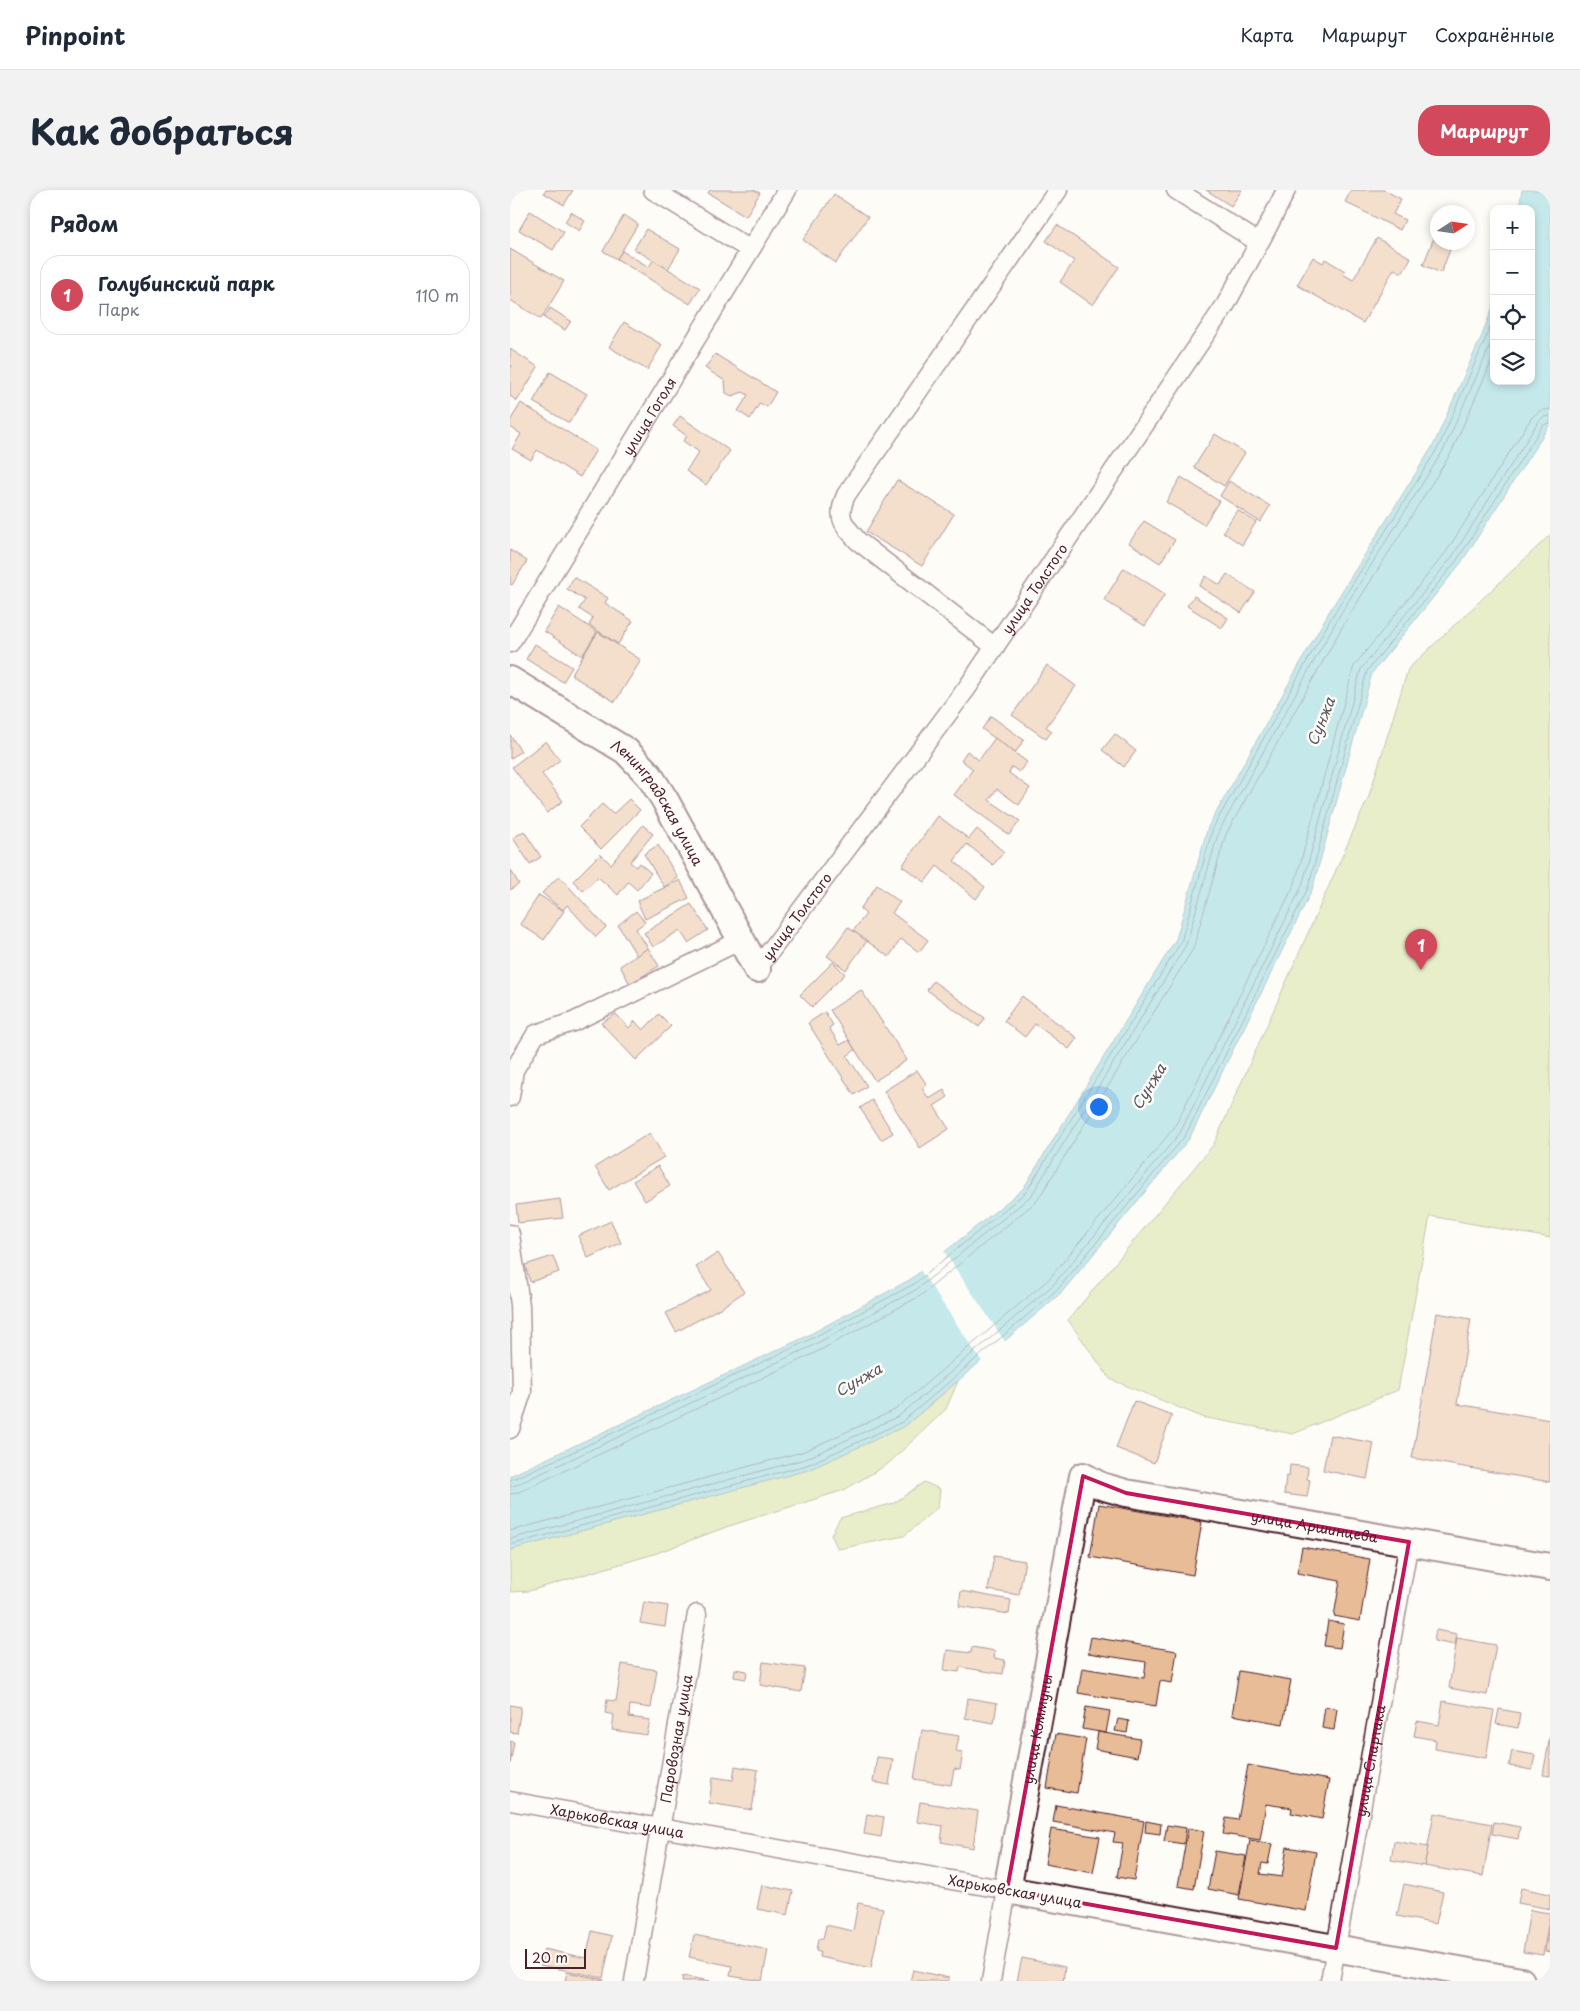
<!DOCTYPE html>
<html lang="ru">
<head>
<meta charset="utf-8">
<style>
  :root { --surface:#fff; --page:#f2f2f3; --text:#1f2937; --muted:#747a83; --line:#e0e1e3; --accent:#d1495b }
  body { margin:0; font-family:"Playpen Sans",sans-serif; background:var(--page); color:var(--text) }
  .controls { position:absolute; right:15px; top:15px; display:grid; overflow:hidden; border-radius:10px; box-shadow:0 2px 8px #0003 }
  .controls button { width:45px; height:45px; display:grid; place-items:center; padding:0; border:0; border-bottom:1px solid var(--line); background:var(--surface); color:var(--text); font:25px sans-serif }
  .compass { position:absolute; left:920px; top:15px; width:45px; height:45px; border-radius:50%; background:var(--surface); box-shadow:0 2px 8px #0003; rotate:78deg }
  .scale { position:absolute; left:15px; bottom:12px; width:61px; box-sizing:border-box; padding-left:5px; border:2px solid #4a1f2b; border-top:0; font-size:14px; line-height:18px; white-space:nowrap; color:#4a1f2b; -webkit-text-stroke:4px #fdfcf7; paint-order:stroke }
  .you { position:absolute; left:588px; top:916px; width:18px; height:18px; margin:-12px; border:4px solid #fff; border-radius:50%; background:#1a73e8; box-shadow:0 0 0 8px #1a73e833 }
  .badge { display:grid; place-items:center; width:32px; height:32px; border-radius:50%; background:var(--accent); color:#fff; font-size:16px; font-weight:700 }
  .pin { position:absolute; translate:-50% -41px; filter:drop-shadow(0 1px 2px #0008) }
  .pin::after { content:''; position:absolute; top:26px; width:18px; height:15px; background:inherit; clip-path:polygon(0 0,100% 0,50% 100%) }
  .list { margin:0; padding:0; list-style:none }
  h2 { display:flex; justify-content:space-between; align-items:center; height:65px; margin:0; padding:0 20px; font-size:21px }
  h2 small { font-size:16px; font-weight:400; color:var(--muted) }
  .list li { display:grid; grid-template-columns:32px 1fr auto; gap:15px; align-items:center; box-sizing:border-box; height:80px; margin:0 10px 10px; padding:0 10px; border:1px solid var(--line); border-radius:20px }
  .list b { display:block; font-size:19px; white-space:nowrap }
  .list p { margin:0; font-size:16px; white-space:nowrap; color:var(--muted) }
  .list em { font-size:16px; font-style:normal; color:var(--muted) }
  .icon { flex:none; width:28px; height:28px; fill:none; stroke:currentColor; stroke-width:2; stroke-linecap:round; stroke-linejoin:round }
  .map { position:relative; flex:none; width:1040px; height:1791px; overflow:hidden; border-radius:20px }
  header { display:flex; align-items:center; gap:30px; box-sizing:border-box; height:70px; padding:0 25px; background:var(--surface); border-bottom:1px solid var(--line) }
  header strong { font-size:24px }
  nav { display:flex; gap:28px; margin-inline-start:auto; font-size:18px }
  .intro { display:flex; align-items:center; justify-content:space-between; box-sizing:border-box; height:120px; padding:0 30px }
  h1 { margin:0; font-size:35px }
  .button { padding:12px 22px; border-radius:20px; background:var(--accent); color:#fff; font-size:18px; font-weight:700 }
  main { display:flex; gap:30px; padding:0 30px }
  aside { flex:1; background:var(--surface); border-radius:20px; box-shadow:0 2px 8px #0003 }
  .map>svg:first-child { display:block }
  .green { fill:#d0de92; stroke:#8d7e5e }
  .water { fill:#82d2db; stroke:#6c8a95 }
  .pier { fill:#fdfcf7 }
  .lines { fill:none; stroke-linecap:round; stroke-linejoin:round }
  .shore { stroke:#606771; stroke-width:1 }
  .building { fill:#e7bc97; stroke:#4a1f2b }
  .street-casing { stroke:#4a1f2b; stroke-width:21 }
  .secondary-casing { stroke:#4a1f2b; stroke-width:30 }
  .street { stroke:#fdfcf7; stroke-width:18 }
  .secondary { stroke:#fdfcf7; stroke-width:26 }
  .marked { fill:none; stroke:#c2185b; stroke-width:4; stroke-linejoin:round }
  .labels { text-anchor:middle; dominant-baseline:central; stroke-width:5; stroke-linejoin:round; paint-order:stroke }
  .street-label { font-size:14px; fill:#4a1f2b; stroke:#fdfcf7 }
  .water-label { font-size:15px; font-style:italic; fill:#5b5560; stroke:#fdfcf7 }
</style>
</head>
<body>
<header>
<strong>Pinpoint</strong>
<nav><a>Карта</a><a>Маршрут</a><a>Сохранённые</a></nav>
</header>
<div class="intro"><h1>Как добраться</h1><a class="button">Маршрут</a></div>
<main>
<aside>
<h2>Рядом<small></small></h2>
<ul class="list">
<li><span class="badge">1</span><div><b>Голубинский парк</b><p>Парк</p></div><em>110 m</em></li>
</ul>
</aside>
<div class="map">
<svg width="1040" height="1791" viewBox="0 0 1040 1791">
  <rect width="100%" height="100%" fill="#fdfcf7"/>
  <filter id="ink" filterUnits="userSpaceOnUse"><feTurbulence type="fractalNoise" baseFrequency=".02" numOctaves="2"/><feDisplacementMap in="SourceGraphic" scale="10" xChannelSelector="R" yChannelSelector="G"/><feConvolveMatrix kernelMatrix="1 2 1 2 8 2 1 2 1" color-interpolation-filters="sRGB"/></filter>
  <g filter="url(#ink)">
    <g class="green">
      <polygon points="1040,345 1040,1048 920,1026 888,1200 783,1244 692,1227 600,1189 558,1130 704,954 859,606 898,479"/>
      <polygon points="448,1191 436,1219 378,1274 334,1300 219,1336 144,1364 19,1401 0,1402 0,1360 298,1280 395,1236"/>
      <polygon points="414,1292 430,1299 428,1317 394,1346 328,1359 321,1345 330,1328 384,1313"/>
    </g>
    <polygon class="water" points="1012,0 1040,0 1040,234 951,373 862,483 802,700 679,949 552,1102 395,1236 298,1280 0,1360 0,1286 295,1147 401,1089 513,999 666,749 698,637 819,422 924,254 972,145 984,114 984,191 1021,191 1021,19 1009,19"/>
    <polygon class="pier" points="433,1060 496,1153 473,1173 410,1080"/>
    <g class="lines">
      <g class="shore">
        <polyline points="0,1290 63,1262 297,1151 404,1094 516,1002 671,752 703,638 823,425 929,256 984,129"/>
        <polyline points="0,1296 6,1295 300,1157 407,1099 521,1006 676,755 709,641 828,428 934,259 984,147"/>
        <polyline points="0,1304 9,1302 303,1164 410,1106 527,1011 683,759 716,644 835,432 941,263 984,166"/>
        <polyline points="0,1341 292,1262 385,1220 539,1089 664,938 785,693 844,476 936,362 1022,227 1030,221 1040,219"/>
        <polyline points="0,1349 295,1269 389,1226 544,1094 670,943 792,696 851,479 942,367 1029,231 1033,227 1040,226"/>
        <polyline points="0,1355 297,1275 392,1232 548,1099 675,946 798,698 857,481 947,370 1033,235 1040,233"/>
      </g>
    </g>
    <g class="building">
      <polygon points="36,0 63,0 54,15 34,3"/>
      <polygon points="200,0 244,0 250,3 236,26 198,3"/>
      <polygon points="696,0 732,0 721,16"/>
      <polygon points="841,0 874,0 891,9 883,24 895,30 890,40 835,12"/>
      <polygon points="324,4 358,27 326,73 293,50"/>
      <polygon points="20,21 54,42 43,60 9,40"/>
      <polygon points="61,22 75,31 69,41 55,32"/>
      <polygon points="114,25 128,34 107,69 93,61"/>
      <polygon points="547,35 609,77 583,115 550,92 564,71 536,51"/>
      <polygon points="928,38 928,52 943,52 931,83 913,75"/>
      <polygon points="136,39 170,59 158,79 124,59"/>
      <polygon points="867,48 901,68 892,83 884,79 853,133 787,95 803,67 813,73 815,69 835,81 833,84 843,90"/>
      <polygon points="0,59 54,91 31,129 0,110"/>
      <polygon points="112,61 139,77 143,70 190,98 180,114 107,69"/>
      <polygon points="40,118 61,131 55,140 34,128"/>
      <polygon points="114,132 152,155 137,180 99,157"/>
      <polygon points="0,159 28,177 7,211 0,206 0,179 2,176 0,175"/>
      <polygon points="205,164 266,202 257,217 250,213 240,229 228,221 238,205 233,202 222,206 216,203 215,191 195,178"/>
      <polygon points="40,182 77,204 59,233 23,212"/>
      <polygon points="11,213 86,260 70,287 27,260 21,270 2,259 11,244 0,237 0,231"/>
      <polygon points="170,226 220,261 196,295 176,281 189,262 173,251 177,246 163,236"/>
      <polygon points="705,244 735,263 714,296 684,277"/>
      <polygon points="671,287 709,311 694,335 656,312"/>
      <polygon points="387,290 444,324 412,376 356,342"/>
      <polygon points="719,291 760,316 750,332 710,306"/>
      <polygon points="727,320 746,332 732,355 713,342"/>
      <polygon points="634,331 665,350 650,373 619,353"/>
      <polygon points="0,360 17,371 2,395 0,394"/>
      <polygon points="614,378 655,404 635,436 594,410"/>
      <polygon points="717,384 745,402 731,423 689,396 696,386 710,395"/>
      <polygon points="64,387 98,408 95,413 123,431 108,454 79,435 83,428 69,419 75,410 57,399"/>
      <polygon points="684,406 718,428 712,438 677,416"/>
      <polygon points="49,417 87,442 72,466 34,441"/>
      <polygon points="88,442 131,470 105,512 61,485"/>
      <polygon points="25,454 62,477 53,492 16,469"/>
      <polygon points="537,475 566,496 536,537 542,541 536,549 502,525"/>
      <polygon points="481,526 514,550 505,563 472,539"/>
      <polygon points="605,544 626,561 614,577 592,560"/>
      <polygon points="0,545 11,561 0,569"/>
      <polygon points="485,548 517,572 509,582 502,577 499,583 520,598 509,615 487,599 479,610 510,631 499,645 444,605 463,579 451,570 457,561 469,570"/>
      <polygon points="36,551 50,570 32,584 53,611 37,623 2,577"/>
      <polygon points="119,609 130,620 91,659 69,637 92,614 103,624"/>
      <polygon points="428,626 459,649 467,639 494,662 483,675 457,654 444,671 475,697 466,709 427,676 415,692 392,676"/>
      <polygon points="133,635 143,644 120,672 126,677 129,673 141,683 127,700 118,692 108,705 88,687 73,701 63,691 90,664 101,674"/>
      <polygon points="14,641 31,667 20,674 3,648"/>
      <polygon points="148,655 168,688 154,697 134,664"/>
      <polygon points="0,679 9,694 0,700"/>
      <polygon points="49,686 96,737 86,747 57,715 53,720 32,703"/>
      <polygon points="170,690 179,708 135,729 127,711"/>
      <polygon points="367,695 390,712 382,723 418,750 409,762 391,749 379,767 343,741 356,724 350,719"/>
      <polygon points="29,705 54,721 34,750 10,734"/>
      <polygon points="181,714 198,740 178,753 170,740 143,757 134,743"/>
      <polygon points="126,721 135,732 126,739 138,758 127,766 108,735"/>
      <polygon points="338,737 357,751 336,780 317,766"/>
      <polygon points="138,758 149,776 120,794 110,776"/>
      <polygon points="323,772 335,784 302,817 290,805"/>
      <polygon points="423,791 475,828 469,837 417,800"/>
      <polygon points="351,800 397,870 365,891 320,820"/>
      <polygon points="512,806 567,848 559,859 525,834 515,847 494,831"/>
      <polygon points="315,822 323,835 319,838 330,855 339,850 345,860 337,866 357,896 344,905 298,833"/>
      <polygon points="106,824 119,838 125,831 133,840 149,824 161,836 126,870 91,833"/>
      <polygon points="407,880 417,895 412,898 419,909 434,900 438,907 424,916 439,939 410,958 374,901"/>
      <polygon points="362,910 383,943 371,950 350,918"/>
      <polygon points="140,943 154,967 99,1000 85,977"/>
      <polygon points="148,976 160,996 135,1011 123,991"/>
      <polygon points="50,1009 53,1028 8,1033 6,1015"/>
      <polygon points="101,1031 111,1053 78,1068 68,1046"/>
      <polygon points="208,1063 234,1102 212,1117 166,1142 156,1123 201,1100 186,1077"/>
      <polygon points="43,1066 49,1082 20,1092 15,1075"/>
      <polygon points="927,1123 961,1129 947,1214 1040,1230 1040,1292 902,1268"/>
      <polygon points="624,1211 662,1225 644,1273 606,1258"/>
      <polygon points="820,1245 864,1253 857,1289 813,1280"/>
      <polygon points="780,1275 798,1277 797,1289 800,1290 797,1307 774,1304 776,1286 779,1287"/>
      <polygon points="589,1314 692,1332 683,1385 580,1367"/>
      <polygon points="792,1357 860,1369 850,1431 824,1426 830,1391 787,1383"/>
      <polygon points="484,1366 515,1371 509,1405 478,1400"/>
      <polygon points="451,1401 501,1410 499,1424 449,1416"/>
      <polygon points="134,1412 158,1416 155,1437 130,1433"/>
      <polygon points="818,1431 834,1434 830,1458 814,1456"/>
      <polygon points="926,1440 947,1444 945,1455 924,1451"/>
      <polygon points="581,1447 667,1461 662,1493 650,1491 646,1516 568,1503 572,1478 634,1488 636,1472 578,1463"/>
      <polygon points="947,1448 986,1455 977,1505 939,1498"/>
      <polygon points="462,1457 485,1461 484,1468 495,1470 493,1484 450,1477 449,1482 434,1480 437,1460 461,1463"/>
      <polygon points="253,1472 295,1478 291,1502 250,1495"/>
      <polygon points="112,1474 147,1480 141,1518 120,1515 119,1527 140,1530 137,1545 102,1540 104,1525 95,1523 97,1510 106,1511"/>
      <polygon points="225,1479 237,1481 236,1489 224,1487"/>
      <polygon points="729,1481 781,1490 773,1534 722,1525"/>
      <polygon points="458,1508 487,1513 484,1533 455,1528"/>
      <polygon points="933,1511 984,1520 976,1568 925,1559 926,1550 904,1546 907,1531 929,1535"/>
      <polygon points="0,1515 11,1517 7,1543 0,1542"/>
      <polygon points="815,1516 827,1519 824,1540 812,1538"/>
      <polygon points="576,1517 600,1521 596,1543 572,1539"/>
      <polygon points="989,1519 1010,1523 1008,1538 986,1534"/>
      <polygon points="608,1529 619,1531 617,1543 605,1541"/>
      <polygon points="412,1540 449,1546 446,1562 453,1563 450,1580 444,1579 441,1595 404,1589"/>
      <polygon points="588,1542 630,1549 627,1567 585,1559"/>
      <polygon points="546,1544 576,1549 567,1603 537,1598"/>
      <polygon points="1040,1546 1040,1586 1033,1585"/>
      <polygon points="0,1551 4,1552 0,1575"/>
      <polygon points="1002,1561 1025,1565 1022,1580 999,1576"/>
      <polygon points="367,1567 383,1569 379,1595 363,1592"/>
      <polygon points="738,1575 819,1590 812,1629 781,1623 782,1618 756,1614 750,1650 713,1644 716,1628 728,1630"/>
      <polygon points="225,1576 248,1580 242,1620 199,1613 203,1587 223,1590"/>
      <polygon points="410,1612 468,1621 463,1658 431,1652 433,1636 407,1632"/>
      <polygon points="546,1615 634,1631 624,1690 607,1687 613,1653 603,1652 605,1643 543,1632"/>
      <polygon points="924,1623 982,1634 973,1686 914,1676"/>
      <polygon points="357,1624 374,1627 371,1647 354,1644"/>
      <polygon points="636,1631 651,1634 650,1644 635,1642"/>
      <polygon points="984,1632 1010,1637 1008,1649 982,1644"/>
      <polygon points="657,1635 676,1638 674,1654 654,1651"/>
      <polygon points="678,1638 694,1641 684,1699 668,1696"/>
      <polygon points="541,1639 590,1647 583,1683 535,1674"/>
      <polygon points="740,1650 762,1654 758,1674 752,1673 750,1684 772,1687 777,1657 806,1662 796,1721 729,1709"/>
      <polygon points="884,1651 918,1657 914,1676 881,1670"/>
      <polygon points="705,1661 736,1666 729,1705 698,1699"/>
      <polygon points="894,1694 933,1702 926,1734 887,1726"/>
      <polygon points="252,1695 283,1701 278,1725 247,1719"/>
      <polygon points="1011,1698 1040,1704 1040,1719 1008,1713"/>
      <polygon points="348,1713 373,1718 361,1778 309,1767 310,1762 306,1761 308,1749 313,1749 316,1735 343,1741"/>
      <polygon points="1020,1720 1040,1723 1033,1765 1013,1762"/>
      <polygon points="1039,1737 1040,1738 1040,1762 1035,1761"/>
      <polygon points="82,1741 102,1746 93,1788 30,1775 34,1759 76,1768"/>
      <polygon points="184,1745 258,1760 252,1791 220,1786 222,1776 179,1767"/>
      <polygon points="512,1768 555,1777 553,1791 507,1791"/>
      <polygon points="403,1780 439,1788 439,1791 400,1791"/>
      <polygon points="57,1782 94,1790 94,1791 55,1791"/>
      <polygon points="173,1786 200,1791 172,1791"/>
    </g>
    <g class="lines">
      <defs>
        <g id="street">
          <polyline points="143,0 239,59"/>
          <polyline points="666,0 748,52"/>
          <path id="s1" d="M0,453L277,0"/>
          <path d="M485,457L348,351C333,334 326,328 336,305L548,0"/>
          <path id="s2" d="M247,779L457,498L716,114C736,76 758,39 776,0"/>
          <polyline points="0,907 4,880 26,844 63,832 231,750"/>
          <polyline points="0,1044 10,1115 12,1202 0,1239"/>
          <path id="s3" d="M0,1611L497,1700L481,1791"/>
          <path id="s4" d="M124,1791L187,1424"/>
          <path id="s5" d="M820,1791L899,1352"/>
        </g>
        <g id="secondary">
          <path id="s6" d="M0,490L116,561L139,585L155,610L247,779"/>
          <path id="s7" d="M1011,1791L497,1700L573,1286L591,1296L616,1303L1040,1377"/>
        </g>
      </defs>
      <use href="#street" class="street-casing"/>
      <use href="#secondary" class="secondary-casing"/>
      <use href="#street" class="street"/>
      <use href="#secondary" class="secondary"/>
    </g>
  </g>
  <path d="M0 0H1040V1791H0ZM573,1286L616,1303L899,1352L826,1758L497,1700Z" fill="#fdfcf7" fill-opacity=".55" fill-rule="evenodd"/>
  <path class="marked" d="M573,1286L616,1303L899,1352L826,1758L497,1700Z"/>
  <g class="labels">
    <g class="street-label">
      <text stroke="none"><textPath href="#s1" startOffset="266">улица Гоголя</textPath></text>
      <text stroke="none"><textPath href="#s2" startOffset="471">улица Толстого</textPath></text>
      <text stroke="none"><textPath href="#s6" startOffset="196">Ленинградская улица</textPath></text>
      <text stroke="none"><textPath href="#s2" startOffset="66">улица Толстого</textPath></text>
      <text stroke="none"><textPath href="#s7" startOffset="1181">улица Аршинцева</textPath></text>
      <text stroke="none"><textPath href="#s7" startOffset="686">улица Коммуны</textPath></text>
      <text stroke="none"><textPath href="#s4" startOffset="246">Паровозная улица</textPath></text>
      <text stroke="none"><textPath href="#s5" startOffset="224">улица Спартака</textPath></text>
      <text stroke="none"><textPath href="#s3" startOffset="109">Харьковская улица</textPath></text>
      <text transform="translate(505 1701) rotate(10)">Харьковская улица</text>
    </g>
    <g class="water-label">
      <text transform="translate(810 531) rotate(-68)">Сунжа</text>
      <text transform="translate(638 896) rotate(-58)">Сунжа</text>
      <text transform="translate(348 1189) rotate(-30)">Сунжа</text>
    </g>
  </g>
</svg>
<div class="controls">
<button>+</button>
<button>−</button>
<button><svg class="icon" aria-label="locate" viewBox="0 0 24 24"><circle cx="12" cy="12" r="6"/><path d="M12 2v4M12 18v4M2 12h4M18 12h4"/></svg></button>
<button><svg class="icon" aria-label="layers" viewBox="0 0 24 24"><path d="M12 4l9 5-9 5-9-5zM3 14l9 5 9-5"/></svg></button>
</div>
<svg class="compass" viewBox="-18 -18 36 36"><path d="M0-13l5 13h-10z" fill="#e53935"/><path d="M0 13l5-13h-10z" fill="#747a83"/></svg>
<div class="scale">20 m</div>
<div class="you"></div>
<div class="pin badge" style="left:911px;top:780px">1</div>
</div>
</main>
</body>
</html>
